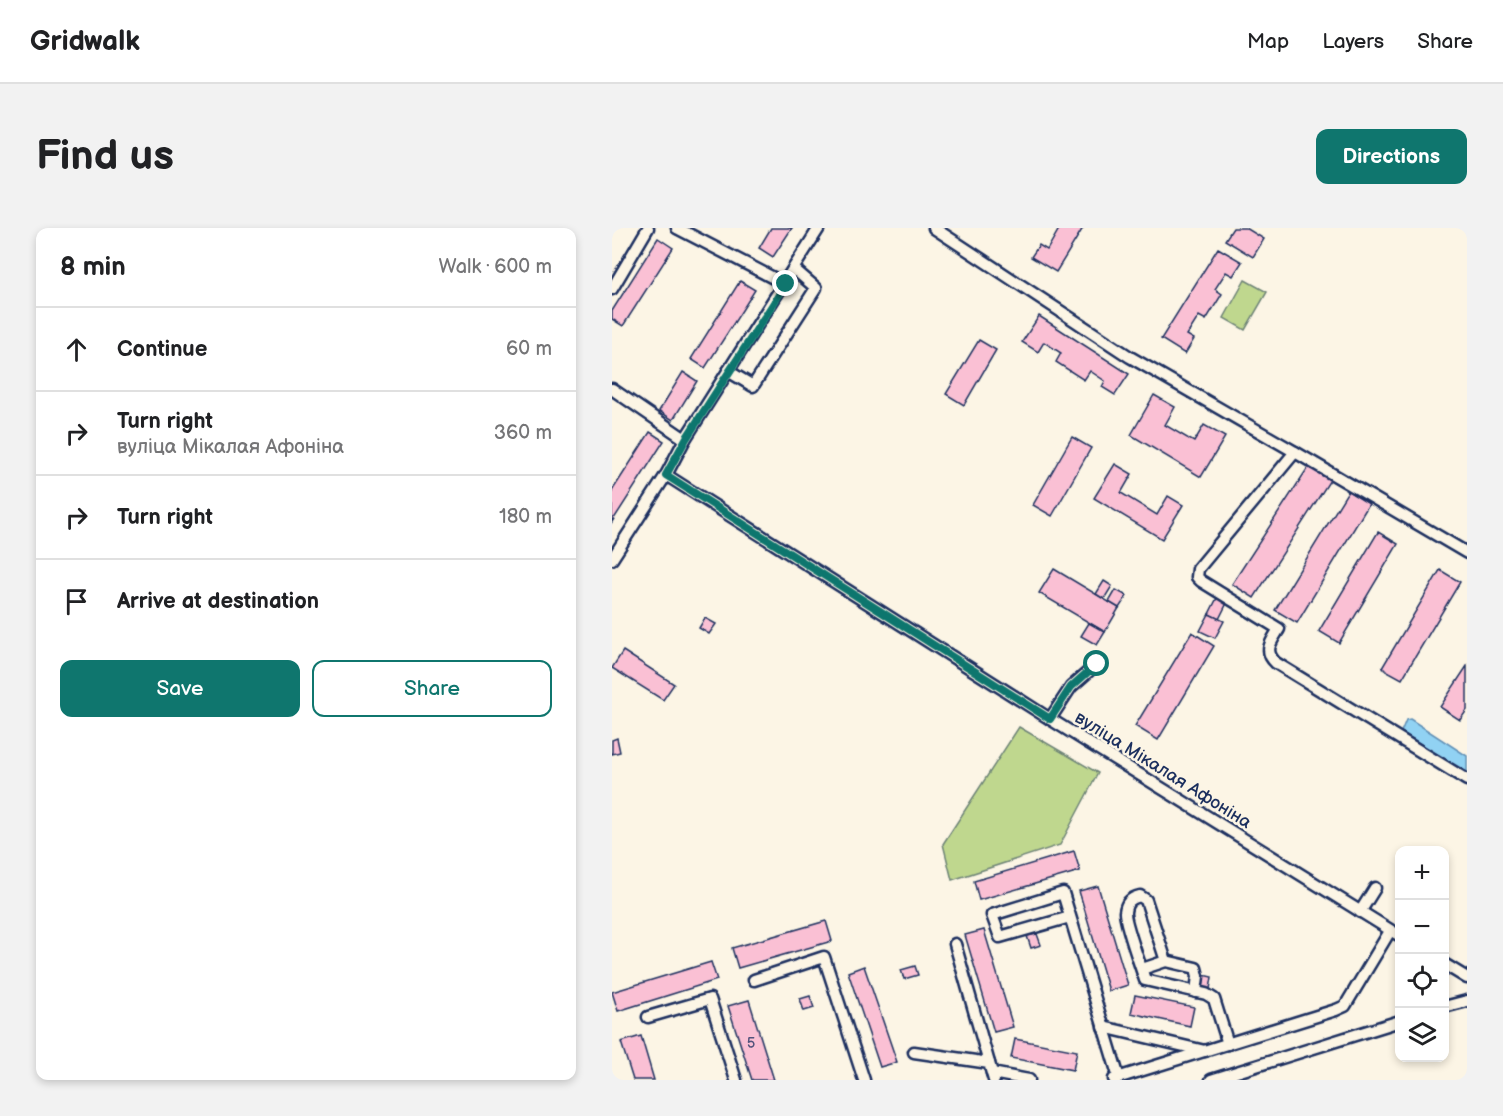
<!DOCTYPE html>
<html lang="en">
<head>
<meta charset="utf-8">
<style>
  :root { --surface:#fff; --page:#f2f2f2; --text:#202124; --muted:#757577; --line:#e0e0e0; --accent:#0f766e }
  body { margin:0; font-family:"Balsamiq Sans",sans-serif; background:var(--page); color:var(--text) }
  .controls { position:absolute; right:18px; bottom:18px; display:grid; overflow:hidden; border-radius:12px; box-shadow:0 3px 9px #0003 }
  .controls button { width:54px; height:54px; display:grid; place-items:center; padding:0; border:0; border-bottom:2px solid var(--line); background:var(--surface); color:var(--text); font:30px sans-serif }
  .stop { position:absolute; width:18px; height:18px; margin:-14px; border:4px solid #0f766e; border-radius:50%; background:#fff }
  .stop.end { background:#0f766e; border-color:#fff; box-shadow:0 2px 6px #0008 }
  .list { margin:0; padding:0; list-style:none }
  h2 { display:flex; justify-content:space-between; align-items:center; height:78px; margin:0; padding:0 24px; font-size:26px }
  h2 small { font-size:20px; font-weight:400; color:var(--muted) }
  .list li { display:grid; grid-template-columns:39px 1fr auto; gap:18px; align-items:center; box-sizing:border-box; height:84px; padding:0 24px; border-top:2px solid var(--line) }
  .list b { display:block; font-size:22px; white-space:nowrap }
  .list p { margin:0; font-size:20px; white-space:nowrap; color:var(--muted) }
  .list em { font-size:20px; font-style:normal; color:var(--muted) }
  .actions { display:flex; gap:12px; padding:18px 24px }
  .actions a { flex:1; padding:14px 0; border:2px solid var(--accent); border-radius:12px; text-align:center; font-size:21px; color:var(--accent) }
  .actions .main { background:var(--accent); color:#fff }
  .icon { flex:none; width:33px; height:33px; fill:none; stroke:currentColor; stroke-width:2; stroke-linecap:round; stroke-linejoin:round }
  .map { position:relative; flex:none; width:855px; height:852px; overflow:hidden; border-radius:12px }
  header { display:flex; align-items:center; gap:36px; box-sizing:border-box; height:84px; padding:0 30px; background:var(--surface); border-bottom:2px solid var(--line) }
  header strong { font-size:28px }
  nav { display:flex; gap:33px; margin-inline-start:auto; font-size:21px }
  .intro { display:flex; align-items:center; justify-content:space-between; box-sizing:border-box; height:144px; padding:0 36px }
  h1 { margin:0; font-size:42px }
  .button { padding:15px 27px; border-radius:12px; background:var(--accent); color:#fff; font-size:21px; font-weight:700 }
  main { display:flex; gap:36px; padding:0 36px }
  aside { flex:1; background:var(--surface); border-radius:12px; box-shadow:0 3px 9px #0003 }
  .map>svg:first-child { display:block }
  .green { fill:#bfd78e; stroke:#6d8376; stroke-width:1.5 }
  .water { fill:#91d2f3; stroke:#6291b7; stroke-width:1.5 }
  .building { fill:#fac0d4; stroke:#1b2f5e; stroke-width:1.5 }
  .lines { fill:none; stroke-linecap:round; stroke-linejoin:round }
  .minor-casing { stroke:#1b2f5e; stroke-width:15 }
  .minor { stroke:#fcf5e5; stroke-width:10 }
  .route { stroke:#0f766e; stroke-width:8 }
  .labels { text-anchor:middle; dominant-baseline:central; stroke-width:5; stroke-linejoin:round; paint-order:stroke }
  .number-label { font-size:15px; fill:#53537c }
  .street-label { font-size:18px; fill:#1b2f5e; stroke:#fcf5e5 }
</style>
</head>
<body>
<header>
<strong>Gridwalk</strong>
<nav><a>Map</a><a>Layers</a><a>Share</a></nav>
</header>
<div class="intro"><h1>Find us</h1><a class="button">Directions</a></div>
<main>
<aside>
<h2>8 min<small>Walk · 600 m</small></h2>
<ul class="list">
<li><svg class="icon" aria-label="ahead" viewBox="0 0 24 24"><path d="M12 20V5M6 11l6-6 6 6"/></svg><div><b>Continue</b></div><em>60 m</em></li>
<li><svg class="icon" aria-label="right" viewBox="0 0 24 24"><path d="M7 20v-9h11M14 6l5 5-5 5"/></svg><div><b>Turn right</b><p>вуліца Мікалая Афоніна</p></div><em>360 m</em></li>
<li><svg class="icon" aria-label="right" viewBox="0 0 24 24"><path d="M7 20v-9h11M14 6l5 5-5 5"/></svg><div><b>Turn right</b></div><em>180 m</em></li>
<li><svg class="icon" aria-label="arrive" viewBox="0 0 24 24"><path d="M6 21V4h12l-3 4 3 4H6"/></svg><div><b>Arrive at destination</b></div></li>
</ul>
<div class="actions"><a class="main">Save</a><a>Share</a></div>
</aside>
<div class="map">
<svg width="855" height="852" viewBox="0 0 855 852">
  <rect width="100%" height="100%" fill="#fcf5e5"/>
  <filter id="ink" filterUnits="userSpaceOnUse"><feTurbulence type="fractalNoise" baseFrequency=".0167" numOctaves="2"/><feDisplacementMap in="SourceGraphic" scale="12" xChannelSelector="R" yChannelSelector="G"/><feConvolveMatrix kernelMatrix="1 2 1 2 8 2 1 2 1" color-interpolation-filters="sRGB"/></filter>
  <g filter="url(#ink)">
    <g class="green">
      <polygon points="633,52 655,64 633,102 612,90"/>
      <polygon points="407,499 486,545 448,617 340,652 331,616"/>
    </g>
    <polygon class="water" points="798,491 855,528 855,545 789,504 794,492"/>
    <g class="building">
      <polygon points="159,0 180,0 161,29 147,20"/>
      <polygon points="445,0 471,0 444,44 419,29 427,17 435,22 447,1"/>
      <polygon points="621,0 634,0 652,11 641,29 613,12"/>
      <polygon points="46,10 61,20 11,98 0,91 0,83"/>
      <polygon points="606,20 630,34 621,48 614,44 603,61 610,66 594,92 587,88 575,107 582,111 573,126 549,111"/>
      <polygon points="128,53 143,62 93,140 79,131"/>
      <polygon points="427,88 517,146 503,167 490,159 493,153 478,143 472,152 444,134 449,125 432,114 426,124 410,114"/>
      <polygon points="367,112 384,122 352,177 334,166"/>
      <polygon points="71,144 85,153 61,192 47,183"/>
      <polygon points="542,167 563,179 553,197 582,214 592,197 613,209 589,249 519,207"/>
      <polygon points="38,204 52,213 0,294 0,263"/>
      <polygon points="460,209 479,220 440,288 421,277"/>
      <polygon points="503,236 520,246 509,265 545,287 556,268 571,277 550,311 482,270"/>
      <polygon points="697,238 718,252 642,370 620,356"/>
      <polygon points="736,263 757,276 685,395 663,382"/>
      <polygon points="766,304 786,316 727,415 707,403"/>
      <polygon points="442,341 507,380 493,404 427,365"/>
      <polygon points="828,342 848,354 790,451 770,440"/>
      <polygon points="492,353 500,358 492,371 484,366"/>
      <polygon points="504,362 515,368 507,380 497,374"/>
      <polygon points="605,370 615,375 607,391 597,386"/>
      <polygon points="597,386 612,393 603,410 588,403"/>
      <polygon points="93,390 104,396 97,406 87,400"/>
      <polygon points="477,395 493,404 485,417 469,408"/>
      <polygon points="580,404 602,418 546,512 523,498"/>
      <polygon points="11,423 62,456 51,472 0,440"/>
      <polygon points="855,438 855,482 848,492 828,479"/>
      <polygon points="5,510 8,524 0,526 0,512"/>
      <polygon points="462,623 468,643 367,672 362,653"/>
      <polygon points="486,658 516,757 497,763 467,663"/>
      <polygon points="214,693 220,713 126,740 120,720"/>
      <polygon points="372,702 401,799 382,804 353,707"/>
      <polygon points="425,706 429,717 419,720 415,708"/>
      <polygon points="99,734 105,752 6,783 0,764"/>
      <polygon points="252,738 285,834 268,839 236,744"/>
      <polygon points="303,738 306,747 292,751 289,742"/>
      <polygon points="591,747 600,749 598,761 589,759"/>
      <polygon points="523,767 582,779 578,798 519,785"/>
      <polygon points="198,768 202,780 192,783 188,771"/>
      <polygon points="137,772 162,852 140,852 116,778"/>
      <polygon points="29,808 42,852 21,852 9,814"/>
      <polygon points="403,811 465,823 461,842 399,830"/>
    </g>
    <g class="lines">
      <defs>
        <g id="minor">
          <polyline points="65,0 173,56"/>
          <path d="M322,0L518,129L683,224L586,341L585,349L589,353L667,401C659,414 651,423 664,435L855,552"/>
          <polyline points="0,61 36,0"/>
          <polyline points="116,143 141,158 204,60 182,41"/>
          <polyline points="0,161 73,211"/>
          <polyline points="683,224 855,325"/>
          <polyline points="54,247 438,491 788,708"/>
          <polyline points="0,331 54,247 73,211 207,0"/>
          <polyline points="438,491 459,459 485,436"/>
          <polyline points="748,684 763,660"/>
          <polyline points="458,689 388,709 380,687 451,665 507,850"/>
          <polyline points="343,716 377,835"/>
          <path d="M554,733L534,672L528,668C519,670 514,674 513,684C512,693 529,739 533,752L594,766L602,771L616,816"/>
          <polyline points="832,736 855,750"/>
          <polyline points="530,741 554,733 584,740 586,748 584,764"/>
          <polyline points="142,752 212,729 252,852"/>
          <polyline points="832,779 855,773"/>
          <polyline points="36,789 98,771 124,852"/>
          <polyline points="491,799 593,823"/>
          <polyline points="302,824 377,835 382,852"/>
          <polyline points="380,845 417,852"/>
          <polyline points="502,851 724,782 733,778 778,703"/>
          <polyline points="599,852 788,793"/>
        </g>
      </defs>
      <use href="#minor" class="minor-casing"/>
      <use href="#minor" class="minor"/>
    </g>
  </g>
  <g class="lines" filter="url(#ink)">
    <polyline class="route" points="174,56 74,211 54,247 438,491 459,459 485,436"/>
  </g>
  <g class="labels">
    <g class="number-label">
      <text x="139" y="815">5</text>
    </g>
    <g class="street-label">
      <text transform="translate(551 542) rotate(32)">вуліца Мікалая Афоніна</text>
    </g>
  </g>
</svg>
<div class="controls">
<button>+</button>
<button>−</button>
<button><svg class="icon" aria-label="locate" viewBox="0 0 24 24"><circle cx="12" cy="12" r="6"/><path d="M12 2v4M12 18v4M2 12h4M18 12h4"/></svg></button>
<button><svg class="icon" aria-label="layers" viewBox="0 0 24 24"><path d="M12 4l9 5-9 5-9-5zM3 14l9 5 9-5"/></svg></button>
</div>
<div class="stop" style="left:485px;top:436px"></div>
<div class="stop end" style="left:174px;top:56px"></div>
</div>
</main>
</body>
</html>
